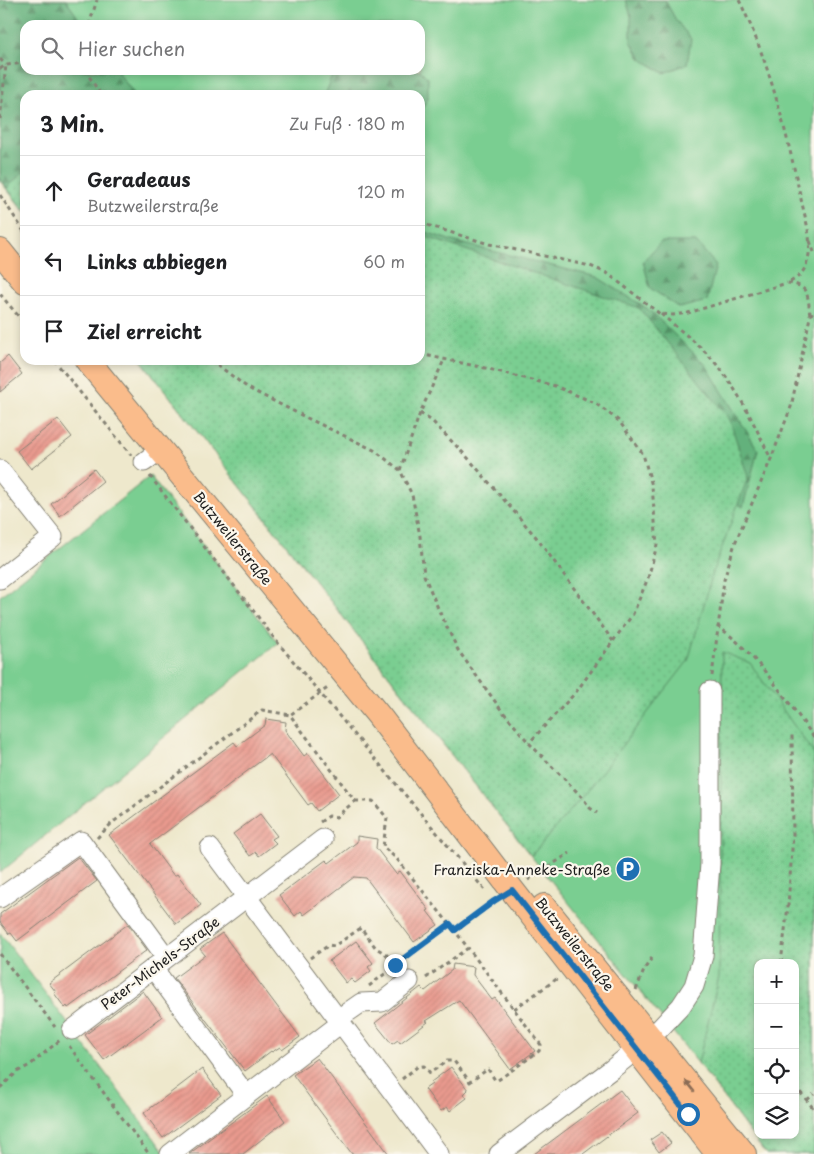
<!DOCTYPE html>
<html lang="de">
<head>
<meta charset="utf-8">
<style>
  :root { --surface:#fff; --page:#f6f6f6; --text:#202124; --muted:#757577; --line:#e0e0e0 }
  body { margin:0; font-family:"Playpen Sans",sans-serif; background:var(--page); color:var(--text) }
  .controls { position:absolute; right:15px; bottom:15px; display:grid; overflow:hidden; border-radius:10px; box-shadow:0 2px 8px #0003 }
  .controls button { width:45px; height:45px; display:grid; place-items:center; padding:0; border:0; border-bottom:1px solid var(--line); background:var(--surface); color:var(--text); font:25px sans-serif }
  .stop { position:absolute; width:15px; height:15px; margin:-11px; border:4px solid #1f6fb2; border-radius:50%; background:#fff }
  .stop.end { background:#1f6fb2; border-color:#fff; box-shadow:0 1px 5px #0008 }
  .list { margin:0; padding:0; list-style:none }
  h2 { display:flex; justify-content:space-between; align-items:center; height:65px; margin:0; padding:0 20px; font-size:21px }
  h2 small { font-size:16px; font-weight:400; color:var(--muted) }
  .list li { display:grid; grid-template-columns:32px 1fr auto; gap:15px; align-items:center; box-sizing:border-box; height:70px; padding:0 20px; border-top:1px solid var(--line) }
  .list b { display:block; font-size:19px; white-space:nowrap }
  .list p { margin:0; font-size:16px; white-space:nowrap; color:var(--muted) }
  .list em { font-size:16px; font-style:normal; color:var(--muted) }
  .icon { flex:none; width:28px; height:28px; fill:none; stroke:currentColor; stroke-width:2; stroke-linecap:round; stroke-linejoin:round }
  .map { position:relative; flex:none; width:814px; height:1154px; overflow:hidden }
  .search { position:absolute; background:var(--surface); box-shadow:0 2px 8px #0003; left:20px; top:20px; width:405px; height:55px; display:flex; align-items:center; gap:12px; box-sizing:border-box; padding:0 18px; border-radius:15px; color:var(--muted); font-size:19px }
  .panel { position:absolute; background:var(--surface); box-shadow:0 2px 8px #0003; left:20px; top:90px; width:405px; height:275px; border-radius:15px }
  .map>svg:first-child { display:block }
  .green { fill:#7ace91; stroke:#4b7556; fill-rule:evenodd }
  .forest { fill:url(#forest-firs); stroke:#40664c }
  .garden { fill:url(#garden-dots); stroke:#4b7556; fill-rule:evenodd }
  .building { fill:url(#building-hatch) }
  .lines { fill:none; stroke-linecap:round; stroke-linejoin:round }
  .minor-casing { stroke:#858274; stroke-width:21 }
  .major-casing { stroke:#858274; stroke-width:26 }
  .path { stroke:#858274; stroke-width:3; stroke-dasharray:4 4; stroke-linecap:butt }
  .minor { stroke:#fff; stroke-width:19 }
  .major { stroke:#fabc8b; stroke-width:24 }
  .oneway { fill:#8b6c54 }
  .route { stroke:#1f6fb2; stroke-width:6 }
  .labels { text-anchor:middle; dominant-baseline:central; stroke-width:4.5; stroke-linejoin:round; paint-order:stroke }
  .street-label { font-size:14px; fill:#1c1c1c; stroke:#fbf7ec }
  .poi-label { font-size:14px; fill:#1c1c1c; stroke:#fbf7ec; text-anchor:end }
</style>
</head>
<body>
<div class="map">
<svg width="814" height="1154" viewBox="0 0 814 1154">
  <defs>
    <pattern id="forest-firs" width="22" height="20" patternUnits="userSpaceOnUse" patternTransform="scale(1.25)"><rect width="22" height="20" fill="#63b17b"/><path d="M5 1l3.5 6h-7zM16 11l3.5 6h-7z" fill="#518f64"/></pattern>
    <pattern id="garden-dots" width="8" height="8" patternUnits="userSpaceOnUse" patternTransform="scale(1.25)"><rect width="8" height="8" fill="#7ace91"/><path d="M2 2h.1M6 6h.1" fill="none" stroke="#69b07c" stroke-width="1.8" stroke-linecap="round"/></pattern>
    <pattern id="building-hatch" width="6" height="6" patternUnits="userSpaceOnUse" patternTransform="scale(1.25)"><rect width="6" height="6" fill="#e99a8e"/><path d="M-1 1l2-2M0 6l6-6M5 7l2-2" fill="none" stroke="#c7847a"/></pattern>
  </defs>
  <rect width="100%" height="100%" fill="#fbf7ec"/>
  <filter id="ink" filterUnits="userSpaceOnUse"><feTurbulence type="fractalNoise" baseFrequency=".02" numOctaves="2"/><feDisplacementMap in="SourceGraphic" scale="10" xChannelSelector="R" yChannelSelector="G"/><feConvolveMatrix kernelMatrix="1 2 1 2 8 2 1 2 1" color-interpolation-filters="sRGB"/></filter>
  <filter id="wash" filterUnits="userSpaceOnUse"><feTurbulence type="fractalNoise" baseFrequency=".0096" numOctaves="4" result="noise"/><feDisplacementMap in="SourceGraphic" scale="20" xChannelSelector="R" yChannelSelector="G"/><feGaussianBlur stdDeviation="1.12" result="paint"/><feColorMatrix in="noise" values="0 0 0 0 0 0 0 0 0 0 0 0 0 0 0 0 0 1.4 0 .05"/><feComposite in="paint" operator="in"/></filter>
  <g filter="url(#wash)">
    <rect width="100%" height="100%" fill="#eee8cc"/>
    <g class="green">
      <path d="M0,0H814V1154H766L698,1063L531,856L141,360H420V95H25V212L0,181ZM25,25H420V70H25ZM758,963H795V1135H758Z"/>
      <polygon points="150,476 278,643 0,873 0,596"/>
      <polygon points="0,933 166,1154 0,1154"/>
    </g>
    <g class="forest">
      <polygon points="0,0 66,0 83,25 25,25 25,70 116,70 135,95 25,95 25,184 7,188 0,178"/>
      <polygon points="626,0 665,0 676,20 691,39 687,64 664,73 640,58 631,41 631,16"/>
      <polygon points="334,70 420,70 428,78 428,99 420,111 420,95 324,95"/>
      <polygon points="420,230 452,241 597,277 648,309 706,365 758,450 743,507 696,477 420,288"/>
      <polygon points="661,242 696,242 716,265 707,301 679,308 650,288 643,261"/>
    </g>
    <g class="garden">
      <polygon points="25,170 25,212 7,188"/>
      <polygon points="420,235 639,308 729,418 748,477 714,569 688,661 582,797 531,856 141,360 420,360"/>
      <path d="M722,652L750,663L814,754V1154H766L698,1063L719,977ZM758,963H795V1135H758Z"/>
    </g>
    <g id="blocks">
      <g class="building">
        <polygon points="8,356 22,374 0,392 0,363"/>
        <polygon points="58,419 72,437 31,469 17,451"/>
        <polygon points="94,469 103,481 60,516 51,504"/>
        <polygon points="266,719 286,722 285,730 304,756 308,753 339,794 317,811 311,803 308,805 270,754 150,844 174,876 177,874 201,905 176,924 109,835 234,742 237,746 265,725"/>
        <polygon points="260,814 277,836 272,839 276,843 259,856 256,852 250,856 233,834"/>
        <polygon points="357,836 377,839 376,848 396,874 400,871 429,910 427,911 438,925 414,942 366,878 354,877 304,915 301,911 295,916 279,895 326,860 329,863 357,842"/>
        <polygon points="78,857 97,881 17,941 11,933 9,934 0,922 0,914"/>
        <polygon points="128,924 147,950 68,1008 67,1006 65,1008 54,993 56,992 49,983"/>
        <polygon points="222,933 300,1037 282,1050 280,1047 272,1052 271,1051 245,1071 174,978 205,955 200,949"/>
        <polygon points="356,941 373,963 368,967 371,971 355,983 351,979 346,983 329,961"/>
        <polygon points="453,964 474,967 473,975 492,1000 495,998 535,1051 510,1069 459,1000 426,1021 428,1022 400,1043 398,1040 392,1044 375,1023 421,987 425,991 452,970"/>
        <polygon points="143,991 162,1017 104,1060 85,1035"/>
        <polygon points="317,1058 366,1123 389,1154 352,1154 293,1075"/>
        <polygon points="451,1067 468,1090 464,1094 467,1098 450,1111 447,1107 441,1111 425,1089 432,1084 431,1082"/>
        <polygon points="202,1069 221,1095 163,1138 144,1113"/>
        <polygon points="620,1090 638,1113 583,1154 534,1154"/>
        <polygon points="267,1096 285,1121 243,1154 189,1154"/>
        <polygon points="662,1132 671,1143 659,1152 650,1140"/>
      </g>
    </g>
  </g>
  <g filter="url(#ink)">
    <use href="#blocks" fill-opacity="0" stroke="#858274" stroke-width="1"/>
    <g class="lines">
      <defs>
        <g id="minor">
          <polyline points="144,462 160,450"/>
          <polyline points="0,470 53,537 0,579"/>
          <polyline points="210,848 439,1154"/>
          <polyline points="0,898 81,841 166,957"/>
          <polyline points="153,968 246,1095"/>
          <polyline points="338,1019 361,1003 382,1002 409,981"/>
          <polyline points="72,1030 323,839"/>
          <polyline points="170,1154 341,1023"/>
          <polyline points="499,1154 612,1069 651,1038 681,1006 694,986 703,956 710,864 710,691"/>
        </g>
        <g id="major">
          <polyline points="0,251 25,282"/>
          <polyline points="87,360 379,716 512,890 718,1154"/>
          <polyline points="544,906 744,1154"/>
        </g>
      </defs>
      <use href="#minor" class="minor-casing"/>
      <use href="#major" class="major-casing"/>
      <g class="path">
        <path d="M739,0C770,63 786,131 801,199C805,218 813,240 808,259C805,272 798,279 787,283C810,285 808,297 810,317L814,309"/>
        <polyline points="89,25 97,0"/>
        <polyline points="0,59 6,65"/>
        <polyline points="0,69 6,65 25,63"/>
        <polyline points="85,70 101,95"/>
        <polyline points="0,119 6,65"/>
        <polyline points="0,195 25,233"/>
        <polyline points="420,223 489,244 590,266 607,273 660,314 673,315 688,313 787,283"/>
        <polyline points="810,241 814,252"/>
        <polyline points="0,294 25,324"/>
        <path d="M661,314C677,328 695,341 710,357C737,386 754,424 771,459"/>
        <polyline points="420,354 485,368 555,386 595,403 619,421 643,454 652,486 657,545 648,578 633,614 576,692 529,743"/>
        <polyline points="54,360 131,455"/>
        <polyline points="211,360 248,388 307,418 374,450 400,470 412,495 420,536 424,575 440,613 458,650 499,707 529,743 582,797 590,808 597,813"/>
        <polyline points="420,413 432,421 468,458 536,537 613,641"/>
        <polyline points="400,470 420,413 444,360"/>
        <polyline points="150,476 278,643 484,889"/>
        <path d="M717,626C754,650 788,702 814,737"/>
        <polyline points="712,676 724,580 735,543 771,459 791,407 810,317"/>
        <polyline points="355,801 373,801 387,818 383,847 397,859 455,931"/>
        <polyline points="320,822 329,816 336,817 355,801 290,715 329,687"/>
        <polyline points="97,838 112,823 262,710 290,715"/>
        <polyline points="528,880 570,853"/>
        <polyline points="0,954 55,1027"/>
        <polyline points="310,958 329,945 334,946 361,928 376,948 386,954 395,965"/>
        <polyline points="781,963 788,906 793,835 792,734"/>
        <polyline points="426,978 468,948 455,931 496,900"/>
        <polyline points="369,986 450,924"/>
        <polyline points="636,990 645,968 654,955"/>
        <polyline points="514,1009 558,978"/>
        <polyline points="69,1046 149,1154"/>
        <polyline points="402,1079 417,1067 424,1066 430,1073 447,1061 454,1061 470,1082 488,1069 495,1080 498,1080 539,1051 541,1045 468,948"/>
        <polyline points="795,1086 814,1109"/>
        <polyline points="0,1088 17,1072 30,1065 60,1040"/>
        <polyline points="807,1100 814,1094"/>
      </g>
      <use href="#minor" class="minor"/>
      <use href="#major" class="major"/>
    </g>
    <defs><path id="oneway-solid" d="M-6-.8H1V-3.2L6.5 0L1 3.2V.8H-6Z" transform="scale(1.25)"/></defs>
    <use class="oneway" href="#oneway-solid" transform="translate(690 1086) rotate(-129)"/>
  </g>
  <g class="lines" filter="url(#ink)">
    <polyline class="route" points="395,965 450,924 455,930 494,901 512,890 688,1114"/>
  </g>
  <defs>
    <symbol id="parking-disc" viewBox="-11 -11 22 22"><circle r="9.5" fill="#1f6fb2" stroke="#fbf7ec"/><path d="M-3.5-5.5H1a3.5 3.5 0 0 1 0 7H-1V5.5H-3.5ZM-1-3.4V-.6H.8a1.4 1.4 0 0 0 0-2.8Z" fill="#fff"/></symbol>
  </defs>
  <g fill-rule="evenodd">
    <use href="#parking-disc" x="614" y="855" width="28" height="28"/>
  </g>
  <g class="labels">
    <g class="street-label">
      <text transform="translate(233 538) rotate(51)">Butzweilerstraße</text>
      <text transform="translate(575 944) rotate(51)">Butzweilerstraße</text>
      <text transform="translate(160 963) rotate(-37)">Peter-Michels-Straße</text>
    </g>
    <g class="poi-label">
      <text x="610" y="869">Franziska-Anneke-Straße</text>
    </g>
  </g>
</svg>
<div class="controls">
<button>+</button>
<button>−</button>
<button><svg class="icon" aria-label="locate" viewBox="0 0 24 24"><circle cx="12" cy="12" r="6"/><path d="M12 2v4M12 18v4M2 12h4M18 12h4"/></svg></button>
<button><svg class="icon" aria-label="layers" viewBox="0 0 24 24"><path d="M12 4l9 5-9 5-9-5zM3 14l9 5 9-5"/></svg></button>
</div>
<div class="stop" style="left:688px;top:1114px"></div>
<div class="stop end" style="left:395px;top:965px"></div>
<div class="search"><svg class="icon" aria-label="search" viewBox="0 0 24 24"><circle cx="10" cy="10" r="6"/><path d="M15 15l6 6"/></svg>Hier suchen</div>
<section class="panel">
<h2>3 Min.<small>Zu Fuß · 180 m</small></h2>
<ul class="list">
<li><svg class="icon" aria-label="ahead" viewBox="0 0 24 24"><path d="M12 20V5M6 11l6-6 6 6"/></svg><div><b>Geradeaus</b><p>Butzweilerstraße</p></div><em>120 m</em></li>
<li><svg class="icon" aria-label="left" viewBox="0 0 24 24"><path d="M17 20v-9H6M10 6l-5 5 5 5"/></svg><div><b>Links abbiegen</b></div><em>60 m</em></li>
<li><svg class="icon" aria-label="arrive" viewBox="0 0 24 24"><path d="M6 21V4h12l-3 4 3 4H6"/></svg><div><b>Ziel erreicht</b></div></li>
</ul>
</section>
</div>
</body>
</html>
